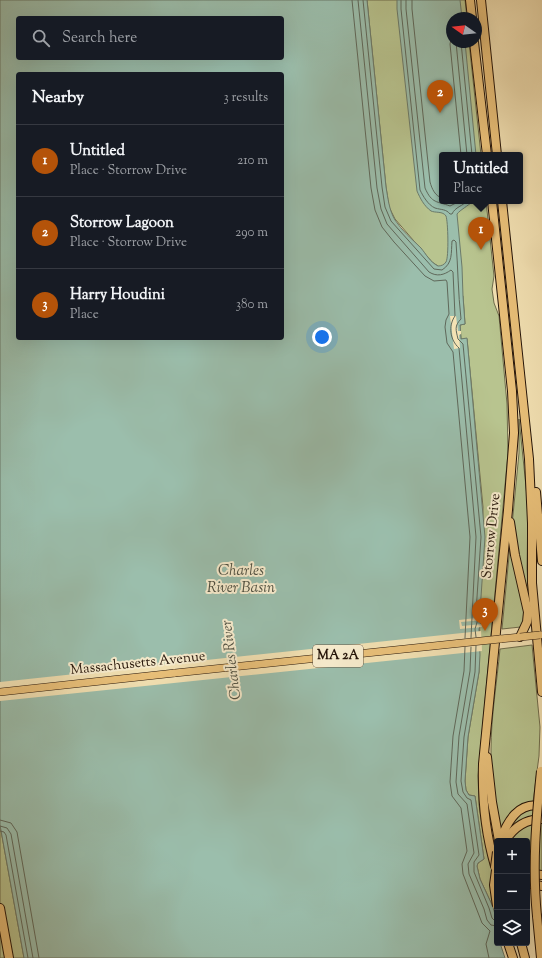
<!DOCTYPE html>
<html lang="en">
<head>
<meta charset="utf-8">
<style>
  :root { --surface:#171b24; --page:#242831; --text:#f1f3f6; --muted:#9ea1a6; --line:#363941; --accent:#b45309 }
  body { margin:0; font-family:"Sorts Mill Goudy",serif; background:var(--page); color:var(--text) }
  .controls { position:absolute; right:12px; bottom:12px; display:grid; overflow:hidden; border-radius:4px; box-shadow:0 4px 16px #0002 }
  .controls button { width:36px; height:36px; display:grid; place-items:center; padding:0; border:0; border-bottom:1px solid var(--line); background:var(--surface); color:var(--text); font:20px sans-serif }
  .compass { position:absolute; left:446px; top:12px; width:36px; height:36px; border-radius:50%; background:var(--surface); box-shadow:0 4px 16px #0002; rotate:284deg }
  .you { position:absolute; left:322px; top:337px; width:14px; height:14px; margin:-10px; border:3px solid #fff; border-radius:50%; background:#1a73e8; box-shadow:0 0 0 6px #1a73e833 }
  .badge { display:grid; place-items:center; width:26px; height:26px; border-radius:50%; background:var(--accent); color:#fff; font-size:13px; font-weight:700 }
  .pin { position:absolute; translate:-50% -33px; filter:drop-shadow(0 1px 2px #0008) }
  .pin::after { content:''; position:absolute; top:21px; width:14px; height:12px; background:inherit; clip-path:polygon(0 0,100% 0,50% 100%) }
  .popup { position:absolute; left:439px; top:152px; width:84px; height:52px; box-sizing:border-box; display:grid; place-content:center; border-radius:4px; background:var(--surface); filter:drop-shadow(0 1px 3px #0005); font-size:13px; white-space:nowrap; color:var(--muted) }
  .popup b { font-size:15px; color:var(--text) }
  .popup::after { content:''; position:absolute; left:50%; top:100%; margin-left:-8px; border:8px solid transparent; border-top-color:var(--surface) }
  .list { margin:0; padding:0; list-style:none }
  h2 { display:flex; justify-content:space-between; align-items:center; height:52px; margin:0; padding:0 16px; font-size:17px }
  h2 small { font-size:13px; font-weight:400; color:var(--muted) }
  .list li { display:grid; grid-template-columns:26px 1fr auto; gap:12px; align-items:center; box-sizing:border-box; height:72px; padding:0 16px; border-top:1px solid var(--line) }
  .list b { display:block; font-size:15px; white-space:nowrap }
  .list p { margin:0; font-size:13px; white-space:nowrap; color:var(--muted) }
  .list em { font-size:13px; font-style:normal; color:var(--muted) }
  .icon { flex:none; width:22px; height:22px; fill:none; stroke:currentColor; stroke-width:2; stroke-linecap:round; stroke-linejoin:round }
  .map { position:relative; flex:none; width:542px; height:958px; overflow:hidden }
  .search { position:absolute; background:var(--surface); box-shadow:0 4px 16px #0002; left:16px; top:16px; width:268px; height:44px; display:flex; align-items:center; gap:10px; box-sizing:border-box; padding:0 14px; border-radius:4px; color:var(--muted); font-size:15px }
  .panel { position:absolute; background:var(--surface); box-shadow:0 4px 16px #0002; left:16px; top:72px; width:268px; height:268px; border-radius:4px }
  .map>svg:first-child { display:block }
  .green { fill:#b8c48f; stroke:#6e6c4c }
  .water { fill:#9bbeac; stroke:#6b7a6a; fill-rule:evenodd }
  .pier { fill:#f3e2b4 }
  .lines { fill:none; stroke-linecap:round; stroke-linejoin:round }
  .shore { stroke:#5f685a; stroke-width:1 }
  .major-casing { stroke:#231308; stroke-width:8 }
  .highway-casing { stroke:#231308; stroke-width:10 }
  .major { stroke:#eac17a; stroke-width:7 }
  .highway { stroke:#eac17a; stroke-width:8 }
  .major-bridge-casing { stroke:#231308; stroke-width:8; stroke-linecap:butt }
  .highway-bridge-casing { stroke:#231308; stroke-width:10; stroke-linecap:butt }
  .major-bridge { stroke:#eac17a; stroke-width:7 }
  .highway-bridge { stroke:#eac17a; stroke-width:8 }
  .labels { text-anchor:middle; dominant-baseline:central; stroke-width:4; stroke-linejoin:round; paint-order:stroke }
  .shield { fill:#f7ecce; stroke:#635443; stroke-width:1 }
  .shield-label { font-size:13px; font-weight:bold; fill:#231308 }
  .street-label { font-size:14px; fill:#231308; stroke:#f7ecce }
  .water-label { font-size:15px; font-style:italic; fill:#4d4f41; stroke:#f7ecce }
</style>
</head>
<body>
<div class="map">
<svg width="542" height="958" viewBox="0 0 542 958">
  <rect width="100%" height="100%" fill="#f3e2b4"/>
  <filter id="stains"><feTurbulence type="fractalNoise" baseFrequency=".005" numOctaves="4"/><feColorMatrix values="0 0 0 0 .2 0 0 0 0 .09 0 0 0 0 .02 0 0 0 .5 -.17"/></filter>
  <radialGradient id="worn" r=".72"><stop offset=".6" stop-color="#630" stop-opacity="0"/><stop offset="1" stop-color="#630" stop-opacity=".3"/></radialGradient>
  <g class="green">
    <polygon points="367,0 465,0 467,18 452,18 452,42 469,42 481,155 442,155 442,201 486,201 494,276 492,289 494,303 499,316 507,404 508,453 478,776 479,805 483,832 497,889 497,922 493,907 480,879 477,866 478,863 484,859 475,796 469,795 466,790 465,781 468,737 479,672 480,612 483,507 467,339 461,339 460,325 465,324 463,296 438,266 432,262 395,219 389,207 386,187"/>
    <polygon points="519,419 528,506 527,568 530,626 502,629 519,453"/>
    <path d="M532,645L540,727L539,756L533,802L529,809H542V872L527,869V841H501C495,812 491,780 491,750C491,716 497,682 500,649Z"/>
    <polygon points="0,825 24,958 0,958"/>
  </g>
  <path class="water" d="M0,0H367L386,187C388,198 389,210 395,220C402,231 412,239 421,248C426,254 430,262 438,266C441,266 444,265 446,262C449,257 448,221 446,216C443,211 435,213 431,211C424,206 420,198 417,191L397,9V0H460L462,18H452V42H465L476,155H442V201H473C468,206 460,210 457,214L462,267L463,296L465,324L460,325L461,339L467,338L485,537L480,612L482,620L479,629L480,655L479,672L468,737L465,781L466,790L469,795L475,796L484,859L478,863L477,866L480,879L493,907L497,922V943H500L505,958H24L0,825ZM18,18H282V58H18ZM18,74H282V338H18Z"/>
  <g class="pier">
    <polygon points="450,316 456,316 458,331 461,331 461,334 459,335 460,348 454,349"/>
    <polygon points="484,617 484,620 461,622 462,626 482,624 482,627 460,629 459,620"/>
    <polygon points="481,631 482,651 0,701 0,682"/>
  </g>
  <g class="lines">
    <g class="shore">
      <polyline points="352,0 371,188 375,210 382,227 394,242 425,276 434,281 446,280 447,282 449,314 446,320 445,327 447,343 453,352 470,537 465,638"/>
      <path d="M358,0L377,188L381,209L387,224L429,272C437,277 444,275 451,270L453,272L455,316C448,326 450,340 459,348L476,537L471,638"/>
      <path d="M363,0L382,187L385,207L391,221L434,269L442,270C453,263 451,253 452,241L454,240L456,242C458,267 458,293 461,319C454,326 456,330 458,339L463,344L481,537L476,612L478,619L475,629L476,637"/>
      <path d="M401,0V9L420,190C423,196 428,205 435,208C442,210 446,209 450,214H452C455,207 463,206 467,201"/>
      <path d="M406,0V9L425,188C432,204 437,201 450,206L460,201"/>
      <path d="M412,0V9L430,182C432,189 435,196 442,198"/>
      <polyline points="452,35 450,44 461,155"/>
      <polyline points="456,42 467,155"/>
      <polyline points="461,42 472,155"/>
      <polyline points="476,646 475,672 464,737 461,781 463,792 467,798 471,800 479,855 474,862 474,872 489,908 492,918 494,920 497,921"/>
      <polyline points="465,647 464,671 453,736 450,782 452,796 461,808 467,851 462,864 463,874 482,923 490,931 486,944 489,958"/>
      <polyline points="471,647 470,671 459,736 456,782 458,794 467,804 474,853 468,864 469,874 484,909 487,920 491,925 497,926"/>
      <polyline points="0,820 11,823 17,832 39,958"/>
      <polyline points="0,826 7,828 11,834 33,958"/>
      <polyline points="0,831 4,832 6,835 28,958"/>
    </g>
    <defs>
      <g id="major">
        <polyline points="500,639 520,637"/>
        <polyline points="0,692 175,673"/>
      </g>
      <g id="highway">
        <polyline points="470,0 472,18"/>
        <polyline points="481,0 497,155"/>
        <polyline points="474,42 487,155"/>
        <path d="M492,201L512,391L514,433L508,510L483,764C482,799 485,832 495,866"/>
        <polyline points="502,201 529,459 532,523 532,583 542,692"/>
        <polyline points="536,492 542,561"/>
        <polyline points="510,522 515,555 528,612 527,622 520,637"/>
        <polyline points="487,757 492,802 499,841"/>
        <path d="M500,841C507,822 518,801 542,806"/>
        <path d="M505,841C514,827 526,819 542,819"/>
        <polyline points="527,873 542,875"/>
        <polyline points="527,883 542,886"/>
        <polyline points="0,908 9,958"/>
        <polyline points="537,916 541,958"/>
        <polyline points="508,943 513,958"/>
        <polyline points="521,943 525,958"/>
      </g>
    </defs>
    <use href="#major" class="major-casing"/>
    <use href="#highway" class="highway-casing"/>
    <use href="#major" class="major"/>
    <use href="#highway" class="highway"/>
    <defs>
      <g id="major-bridge">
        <polyline points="520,637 540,635"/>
        <polyline points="175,673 500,639"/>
      </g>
      <g id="highway-bridge">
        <polyline points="497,863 494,885 497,906"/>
        <polyline points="495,867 497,852"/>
        <path d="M537,916C532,867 536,820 541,771"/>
      </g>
    </defs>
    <use href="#major-bridge" class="major-bridge-casing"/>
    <use href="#highway-bridge" class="highway-bridge-casing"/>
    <use href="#major-bridge" class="major-bridge"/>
    <use href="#highway-bridge" class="highway-bridge"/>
  </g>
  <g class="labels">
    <rect class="shield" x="313" y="645" width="50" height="22" rx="3"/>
    <g class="shield-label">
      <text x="338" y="656">MA 2A</text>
    </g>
    <g class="street-label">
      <text transform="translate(492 536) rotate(-84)">Storrow Drive</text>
      <text transform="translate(138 664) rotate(-6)">Massachusetts Avenue</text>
    </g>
    <g class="water-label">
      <text x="241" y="571">Charles<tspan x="241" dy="17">River Basin</tspan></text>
      <text transform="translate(232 660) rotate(-97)">Charles River</text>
    </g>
  </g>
  <rect width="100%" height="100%" filter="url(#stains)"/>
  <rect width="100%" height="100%" fill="url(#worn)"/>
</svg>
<div class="controls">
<button>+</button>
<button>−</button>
<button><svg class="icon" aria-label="layers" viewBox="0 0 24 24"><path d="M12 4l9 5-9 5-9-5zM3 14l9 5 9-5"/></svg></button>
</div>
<svg class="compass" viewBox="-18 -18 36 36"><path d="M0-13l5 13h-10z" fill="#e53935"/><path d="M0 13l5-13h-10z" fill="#9ea1a6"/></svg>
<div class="you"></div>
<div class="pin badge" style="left:481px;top:250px">1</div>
<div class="popup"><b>Untitled</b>Place</div>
<div class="pin badge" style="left:440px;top:113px">2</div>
<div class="pin badge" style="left:485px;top:631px">3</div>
<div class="search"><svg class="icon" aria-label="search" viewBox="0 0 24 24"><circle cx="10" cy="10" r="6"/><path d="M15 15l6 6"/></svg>Search here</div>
<section class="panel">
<h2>Nearby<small>3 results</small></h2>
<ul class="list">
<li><span class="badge">1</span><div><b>Untitled</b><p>Place · Storrow Drive</p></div><em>210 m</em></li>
<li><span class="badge">2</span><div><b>Storrow Lagoon</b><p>Place · Storrow Drive</p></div><em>290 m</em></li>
<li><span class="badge">3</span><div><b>Harry Houdini</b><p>Place</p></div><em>380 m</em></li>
</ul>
</section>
</div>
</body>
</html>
